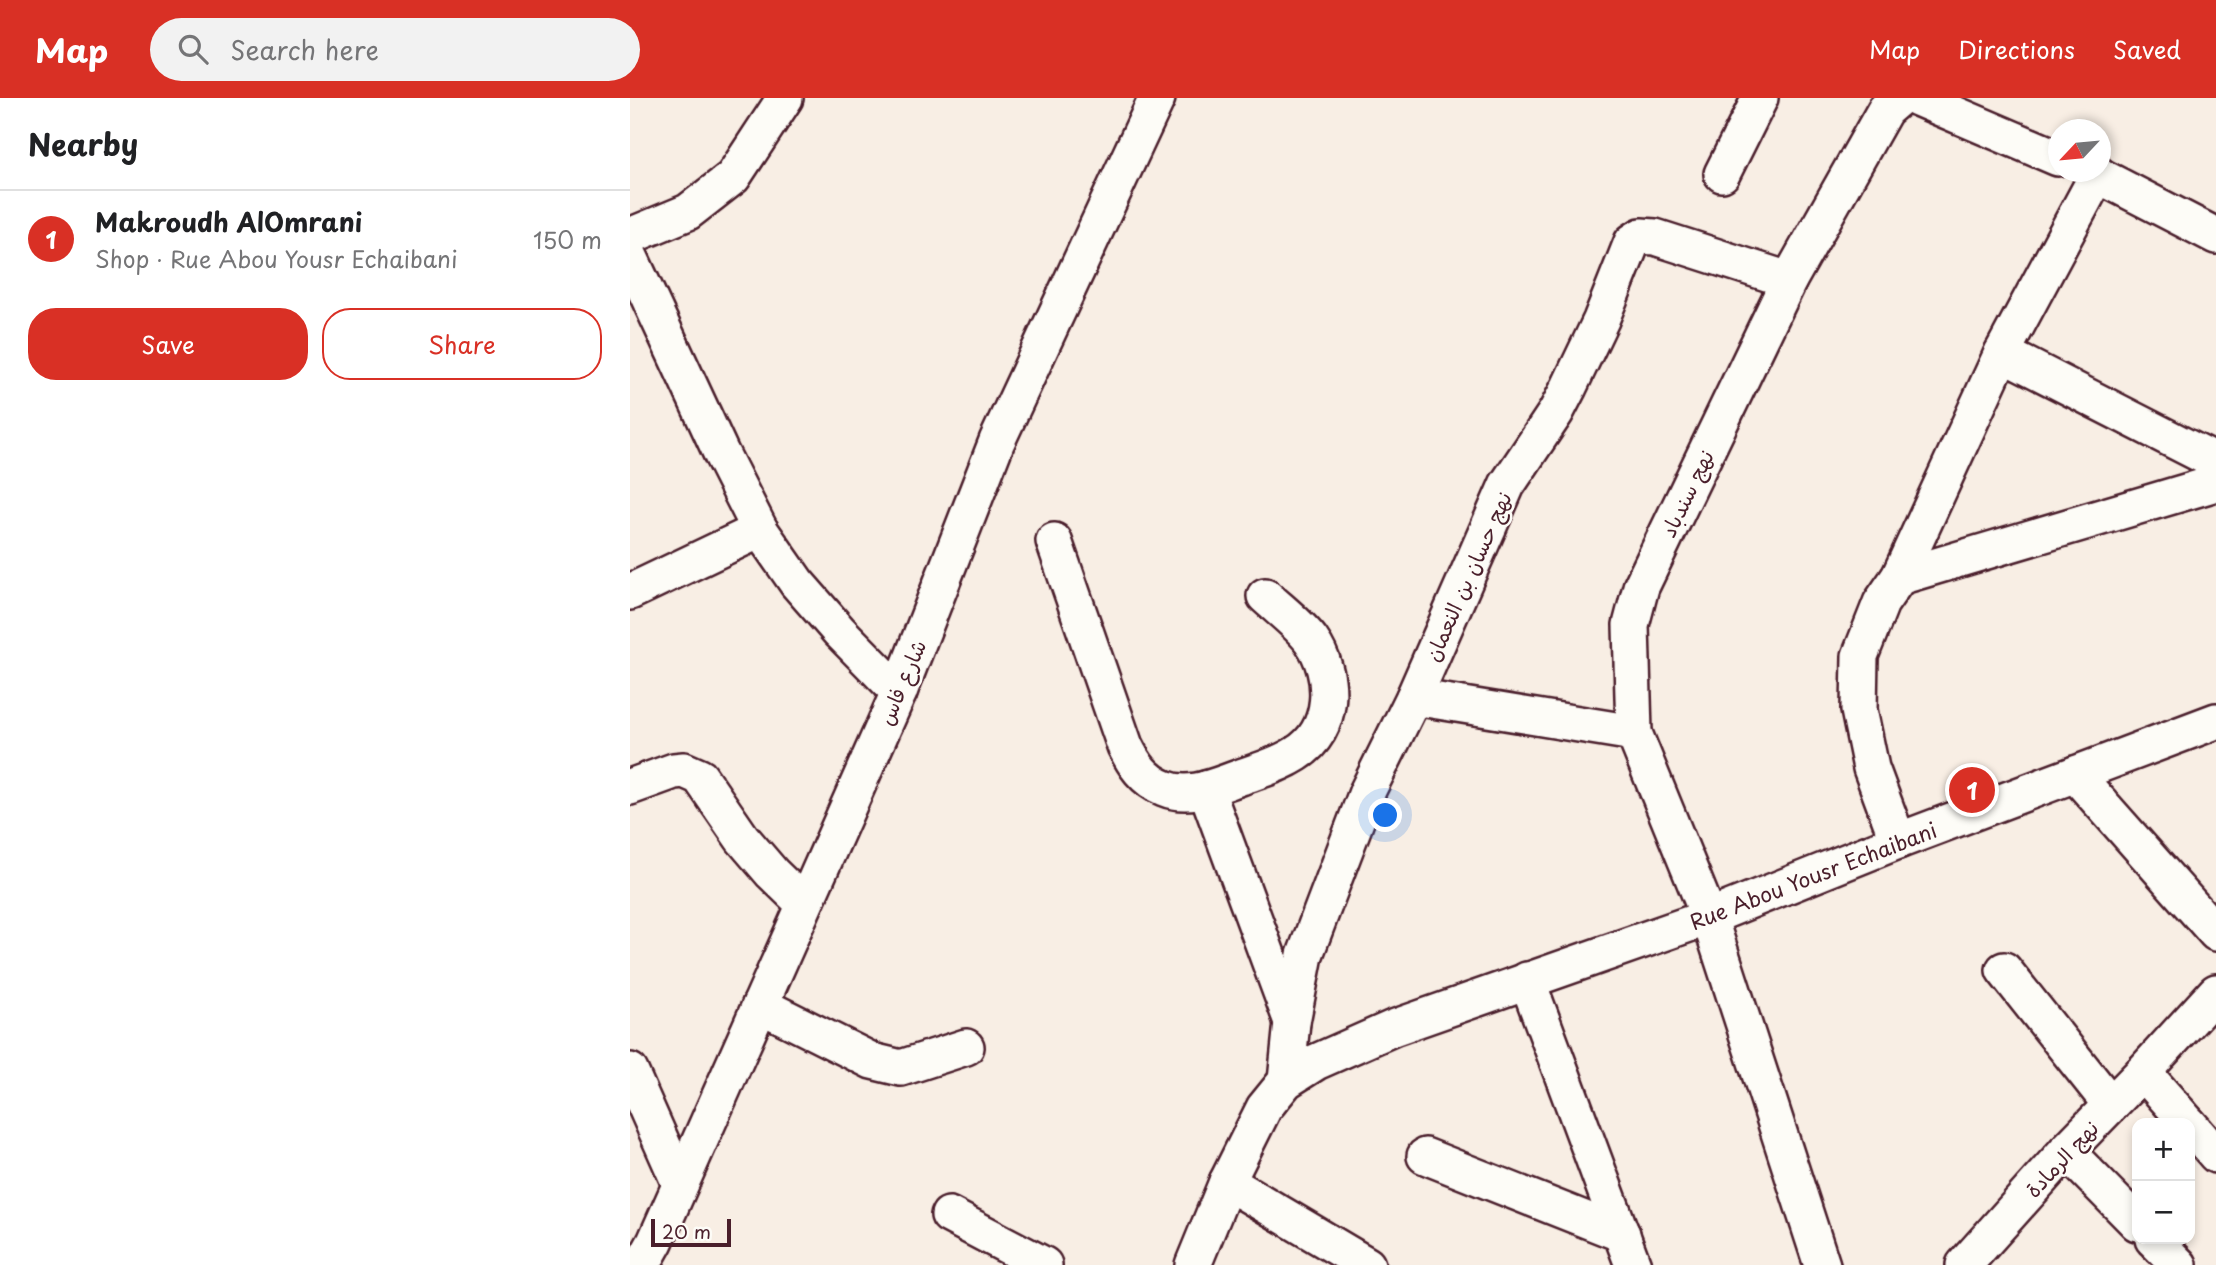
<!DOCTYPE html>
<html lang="en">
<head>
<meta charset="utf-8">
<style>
  :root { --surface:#fff; --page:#f2f2f2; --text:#202124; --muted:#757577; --line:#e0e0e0; --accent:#d93025 }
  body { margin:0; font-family:"Playpen Sans","Playpen Sans Arabic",sans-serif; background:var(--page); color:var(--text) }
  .controls { position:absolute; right:21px; bottom:21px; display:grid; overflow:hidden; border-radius:14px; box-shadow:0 4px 10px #0003 }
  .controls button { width:63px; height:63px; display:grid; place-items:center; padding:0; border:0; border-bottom:2px solid var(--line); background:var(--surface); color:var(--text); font:35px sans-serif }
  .compass { position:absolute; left:1418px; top:21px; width:63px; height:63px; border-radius:50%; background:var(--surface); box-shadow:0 4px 10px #0003; rotate:244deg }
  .scale { position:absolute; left:21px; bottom:18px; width:80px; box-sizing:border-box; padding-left:7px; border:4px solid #4a1f2b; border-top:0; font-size:19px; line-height:24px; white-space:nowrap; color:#4a1f2b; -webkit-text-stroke:5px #fdfcf7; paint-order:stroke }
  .you { position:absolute; left:756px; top:718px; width:24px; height:24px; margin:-18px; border:5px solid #fff; border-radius:50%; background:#1a73e8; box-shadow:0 0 0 10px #1a73e833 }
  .badge { display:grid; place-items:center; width:46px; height:46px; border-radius:50%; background:var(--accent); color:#fff; font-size:23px; font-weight:700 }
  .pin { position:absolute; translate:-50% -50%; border:4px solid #fff; box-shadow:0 2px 7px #0006 }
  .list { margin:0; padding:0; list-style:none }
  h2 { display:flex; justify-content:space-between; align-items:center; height:91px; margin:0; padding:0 28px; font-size:30px }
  h2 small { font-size:23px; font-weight:400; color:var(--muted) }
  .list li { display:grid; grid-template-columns:46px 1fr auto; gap:21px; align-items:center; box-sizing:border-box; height:98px; padding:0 28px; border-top:2px solid var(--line) }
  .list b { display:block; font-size:26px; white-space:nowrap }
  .list p { margin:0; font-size:23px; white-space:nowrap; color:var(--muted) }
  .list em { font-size:23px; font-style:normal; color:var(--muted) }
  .actions { display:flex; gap:14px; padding:21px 28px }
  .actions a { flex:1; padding:16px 0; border:2px solid var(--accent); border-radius:28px; text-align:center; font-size:24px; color:var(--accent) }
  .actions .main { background:var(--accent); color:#fff }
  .icon { flex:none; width:38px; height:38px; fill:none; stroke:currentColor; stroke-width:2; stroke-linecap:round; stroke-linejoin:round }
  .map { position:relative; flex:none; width:1586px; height:1167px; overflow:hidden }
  header { display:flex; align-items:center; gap:42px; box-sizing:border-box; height:98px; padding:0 35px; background:var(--accent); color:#fff }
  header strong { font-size:33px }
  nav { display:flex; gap:38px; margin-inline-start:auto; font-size:24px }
  .search { width:490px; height:63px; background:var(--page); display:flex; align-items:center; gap:18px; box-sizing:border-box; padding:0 24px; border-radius:38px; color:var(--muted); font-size:26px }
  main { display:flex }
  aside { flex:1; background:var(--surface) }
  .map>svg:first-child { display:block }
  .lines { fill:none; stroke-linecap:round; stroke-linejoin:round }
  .minor-casing { stroke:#4a1f2b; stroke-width:40 }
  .minor { stroke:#fdfcf7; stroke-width:35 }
  .labels { text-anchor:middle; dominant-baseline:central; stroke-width:5; stroke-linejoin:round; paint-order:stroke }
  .street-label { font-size:21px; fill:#4a1f2b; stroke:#fdfcf7 }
</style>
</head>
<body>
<header>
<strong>Map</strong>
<div class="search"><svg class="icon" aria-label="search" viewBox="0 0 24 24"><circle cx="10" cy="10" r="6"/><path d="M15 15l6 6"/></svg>Search here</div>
<nav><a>Map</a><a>Directions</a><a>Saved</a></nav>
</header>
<main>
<aside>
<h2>Nearby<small></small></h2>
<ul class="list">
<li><span class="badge">1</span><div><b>Makroudh AlOmrani</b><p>Shop · Rue Abou Yousr Echaibani</p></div><em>150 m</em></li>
</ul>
<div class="actions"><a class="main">Save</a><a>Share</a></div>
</aside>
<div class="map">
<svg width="1586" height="1167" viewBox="0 0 1586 1167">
  <rect width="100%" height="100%" fill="#f8eee4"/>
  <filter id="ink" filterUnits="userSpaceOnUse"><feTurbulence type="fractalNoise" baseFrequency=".0143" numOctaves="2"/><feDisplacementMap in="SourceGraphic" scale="14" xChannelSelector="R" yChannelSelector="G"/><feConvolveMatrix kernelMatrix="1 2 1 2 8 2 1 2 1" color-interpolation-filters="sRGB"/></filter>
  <g filter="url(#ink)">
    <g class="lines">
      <defs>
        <g id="minor">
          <polyline points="1287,0 1428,60"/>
          <polyline points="1462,74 1586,138"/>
          <polyline points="1092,76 1130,0"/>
          <polyline points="0,138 58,114 103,79 155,0"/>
          <polyline points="0,159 91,355 130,432 167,485 209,533 269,594"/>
          <polyline points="1372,255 1586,364"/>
          <path d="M424,443L495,648C504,666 514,682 534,690C560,701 587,687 611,679C630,672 649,667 666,656C705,632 706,577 681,542C669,526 650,512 635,498"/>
          <polyline points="1269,479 1586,385"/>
          <polyline points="0,494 130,432"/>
          <polyline points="784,599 1004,635"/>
          <polyline points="1445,676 1586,835"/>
          <polyline points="0,689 44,673 54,672 70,679 112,740 142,775 174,806"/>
          <polyline points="576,691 662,924"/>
          <polyline points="1268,743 1241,670 1229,612 1230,558 1251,505 1269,479 1372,255 1468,76"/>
          <polyline points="1374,872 1481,1007"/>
          <polyline points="897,882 1003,1167"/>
          <polyline points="130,907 242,963 271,970 336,949"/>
          <polyline points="0,973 50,1086"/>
          <polyline points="1513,974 1558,1025"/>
          <polyline points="656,983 662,924 675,857 737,694 784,599 877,387 926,314 939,289 971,222 1002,144 1011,138 1025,139 1159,182"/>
          <polyline points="1560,1027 1586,1057"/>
          <polyline points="1436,1053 1507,1125"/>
          <polyline points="795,1058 992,1136"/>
          <polyline points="597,1084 737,1167"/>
          <polyline points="319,1117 414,1167"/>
          <polyline points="1523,1141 1549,1167"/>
          <polyline points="12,1167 25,1144 269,594 367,343 527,0"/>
          <polyline points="563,1167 597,1084 634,1010 656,983 686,964 763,930 1079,819 1268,743 1586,623"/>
          <polyline points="1192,1167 1079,819 1004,635 1001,527 1011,489 1159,182 1255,12 1269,0"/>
          <polyline points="1334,1167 1436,1053 1513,974 1586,894"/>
        </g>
      </defs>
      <use href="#minor" class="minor-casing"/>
      <use href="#minor" class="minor"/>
    </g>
  </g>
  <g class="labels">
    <g class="street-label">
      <text transform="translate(1056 395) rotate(-64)">نهج سندباد</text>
      <text transform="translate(837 478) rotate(-66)">نهج حسان بن النعمان</text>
      <text transform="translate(271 584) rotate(-67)">شارع فاس</text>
      <text transform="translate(1183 777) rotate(-21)">Rue Abou Yousr Echaibani</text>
      <text transform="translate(1431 1060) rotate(-47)">نهج الرمادة</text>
    </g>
  </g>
</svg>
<div class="controls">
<button>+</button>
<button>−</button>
</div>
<svg class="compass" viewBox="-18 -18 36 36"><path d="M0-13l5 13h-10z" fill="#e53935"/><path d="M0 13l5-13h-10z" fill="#757577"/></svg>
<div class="scale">20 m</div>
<div class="you"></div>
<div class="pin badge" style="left:1342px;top:692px">1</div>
</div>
</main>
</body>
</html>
